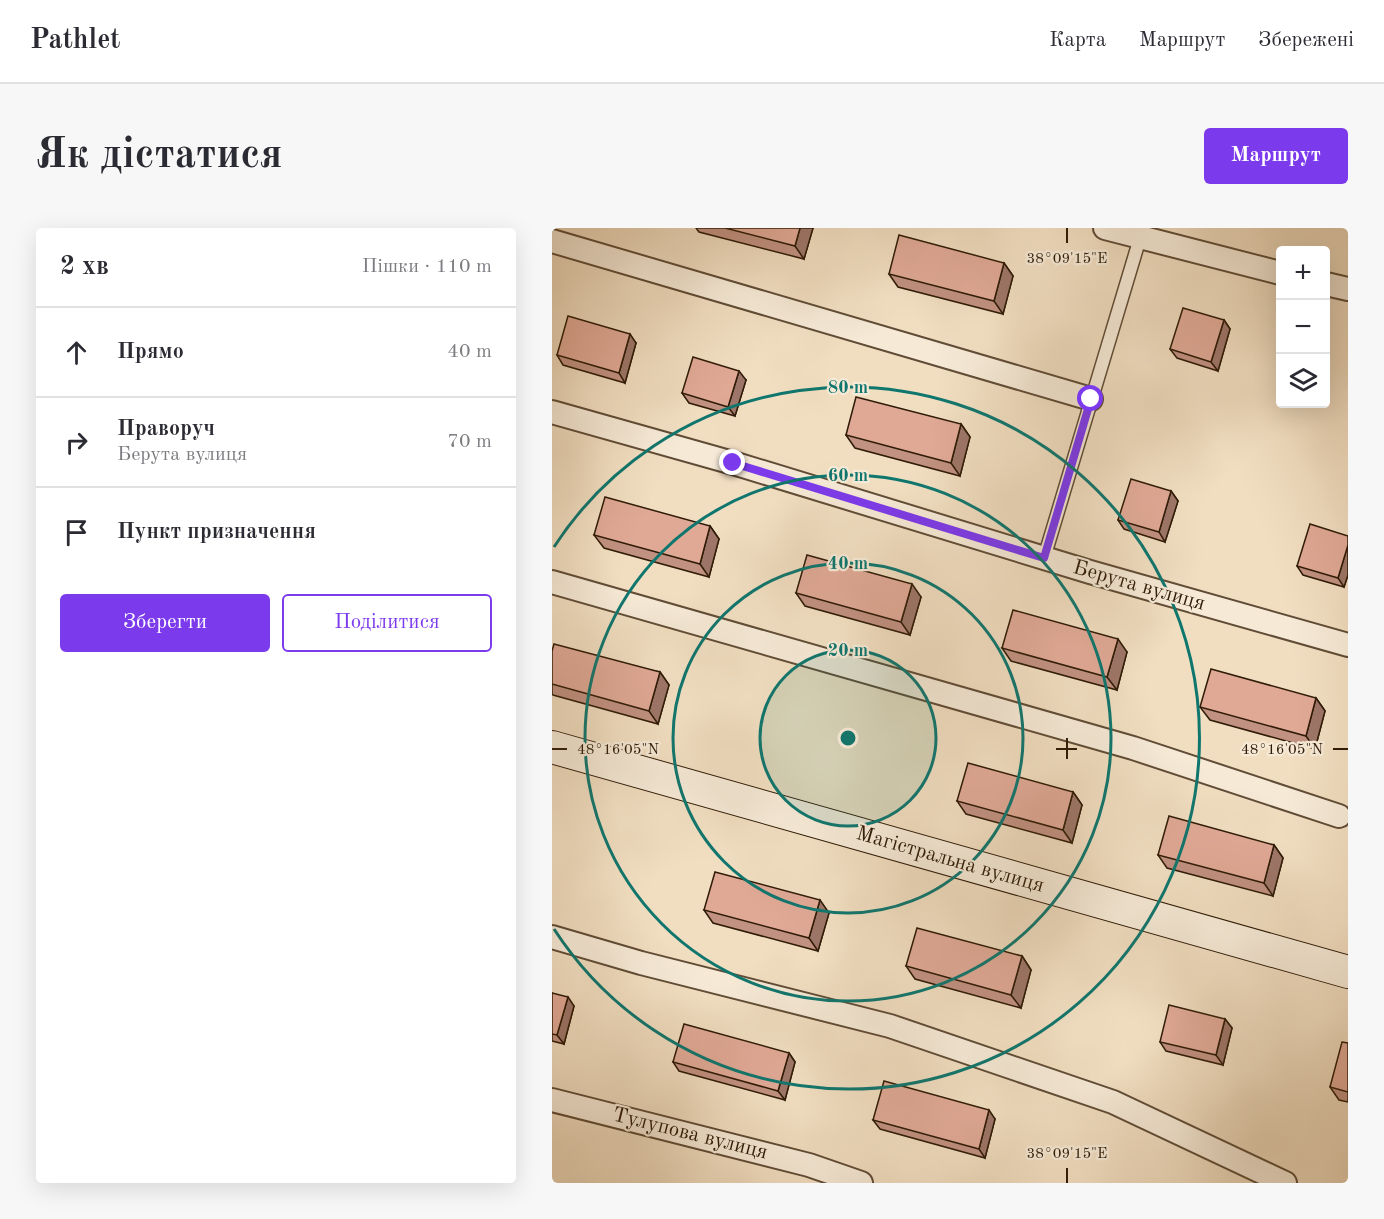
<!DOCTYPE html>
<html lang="uk">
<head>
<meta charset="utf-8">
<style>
  :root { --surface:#fff; --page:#f7f7f7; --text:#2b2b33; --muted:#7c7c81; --line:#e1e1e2; --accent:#7c3aed }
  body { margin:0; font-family:"Old Standard TT",serif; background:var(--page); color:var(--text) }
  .controls { position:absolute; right:18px; top:18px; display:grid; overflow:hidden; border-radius:6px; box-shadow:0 6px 24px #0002 }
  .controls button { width:54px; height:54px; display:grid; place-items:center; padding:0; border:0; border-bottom:2px solid var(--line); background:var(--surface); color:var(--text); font:30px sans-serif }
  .stop { position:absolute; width:18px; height:18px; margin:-14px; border:4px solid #7c3aed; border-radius:50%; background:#fff }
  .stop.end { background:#7c3aed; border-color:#fff; box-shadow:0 2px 6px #0008 }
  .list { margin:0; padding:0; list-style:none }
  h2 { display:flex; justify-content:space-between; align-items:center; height:78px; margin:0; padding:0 24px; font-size:26px }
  h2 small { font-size:20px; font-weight:400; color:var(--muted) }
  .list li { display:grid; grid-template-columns:39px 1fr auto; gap:18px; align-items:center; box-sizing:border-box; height:90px; padding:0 24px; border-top:2px solid var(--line) }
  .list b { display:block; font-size:22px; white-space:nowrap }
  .list p { margin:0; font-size:20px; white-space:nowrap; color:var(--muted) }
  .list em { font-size:20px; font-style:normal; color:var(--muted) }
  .actions { display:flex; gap:12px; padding:18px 24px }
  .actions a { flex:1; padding:14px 0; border:2px solid var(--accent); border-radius:6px; text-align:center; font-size:21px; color:var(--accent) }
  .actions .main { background:var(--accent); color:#fff }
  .icon { flex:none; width:33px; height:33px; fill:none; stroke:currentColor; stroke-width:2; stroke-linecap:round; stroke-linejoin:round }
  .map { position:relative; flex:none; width:796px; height:955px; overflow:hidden; border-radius:6px }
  header { display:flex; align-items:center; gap:36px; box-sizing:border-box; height:84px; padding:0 30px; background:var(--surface); border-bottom:2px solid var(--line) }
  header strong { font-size:28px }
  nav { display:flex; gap:33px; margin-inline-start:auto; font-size:21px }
  .intro { display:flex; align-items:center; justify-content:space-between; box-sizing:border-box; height:144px; padding:0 36px }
  h1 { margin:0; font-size:42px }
  .button { padding:15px 27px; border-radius:6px; background:var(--accent); color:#fff; font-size:21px; font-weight:700 }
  main { display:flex; gap:36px; padding:0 36px }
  aside { flex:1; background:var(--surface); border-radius:6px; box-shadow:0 6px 24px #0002 }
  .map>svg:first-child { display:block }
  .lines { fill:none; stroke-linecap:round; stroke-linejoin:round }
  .service-casing { stroke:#604c36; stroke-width:15 }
  .minor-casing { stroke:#604c36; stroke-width:26 }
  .secondary-casing { stroke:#2f1b07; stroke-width:34 }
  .service { stroke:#f6ead7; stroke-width:12 }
  .minor { stroke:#f6ead7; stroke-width:22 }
  .secondary { stroke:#f6ead7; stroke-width:32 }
  .wall { fill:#c19181; stroke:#2f1b07; stroke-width:1.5 }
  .shaded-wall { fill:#9d7669; stroke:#2f1b07; stroke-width:1.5 }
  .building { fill:#e0a996; stroke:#2f1b07; stroke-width:1.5 }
  .route { stroke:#7c3aed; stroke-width:8 }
  .ticks { fill:none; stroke:#2f1b07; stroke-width:2 }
  .ring { fill:none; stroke:#0f766e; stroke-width:3 }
  .labels { text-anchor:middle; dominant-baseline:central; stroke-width:4.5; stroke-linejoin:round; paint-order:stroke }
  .street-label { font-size:21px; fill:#2f1b07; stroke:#f6ead7 }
  .ticks-label { font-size:15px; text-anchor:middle; fill:#2f1b07; stroke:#f6ead7; stroke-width:4.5; stroke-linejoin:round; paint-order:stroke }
  .centre { fill:#0f766e; stroke:#f6ead7; stroke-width:3 }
  .ring-label { font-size:18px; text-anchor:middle; font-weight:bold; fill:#0f766e; stroke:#f6ead7; stroke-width:4.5; stroke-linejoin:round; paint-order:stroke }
</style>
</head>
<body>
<header>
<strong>Pathlet</strong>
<nav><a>Карта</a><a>Маршрут</a><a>Збережені</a></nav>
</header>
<div class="intro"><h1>Як дістатися</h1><a class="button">Маршрут</a></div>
<main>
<aside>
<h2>2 хв<small>Пішки · 110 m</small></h2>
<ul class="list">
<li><svg class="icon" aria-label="ahead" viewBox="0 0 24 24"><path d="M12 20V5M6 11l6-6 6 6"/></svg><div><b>Прямо</b></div><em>40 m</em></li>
<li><svg class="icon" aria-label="right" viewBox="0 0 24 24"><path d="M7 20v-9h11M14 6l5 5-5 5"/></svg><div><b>Праворуч</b><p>Берута вулиця</p></div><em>70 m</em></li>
<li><svg class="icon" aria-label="arrive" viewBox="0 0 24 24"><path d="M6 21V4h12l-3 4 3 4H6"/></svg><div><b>Пункт призначення</b></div></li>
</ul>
<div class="actions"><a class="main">Зберегти</a><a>Поділитися</a></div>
</aside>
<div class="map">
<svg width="796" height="955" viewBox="0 0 796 955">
  <rect width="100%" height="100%" fill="#f1dec1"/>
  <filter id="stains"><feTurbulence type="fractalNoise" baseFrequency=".00333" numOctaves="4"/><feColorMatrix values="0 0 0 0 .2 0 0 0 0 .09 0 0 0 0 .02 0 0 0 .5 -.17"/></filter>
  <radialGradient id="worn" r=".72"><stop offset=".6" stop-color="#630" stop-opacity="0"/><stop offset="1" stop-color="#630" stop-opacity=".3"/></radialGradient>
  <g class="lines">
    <defs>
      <polyline id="service" points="492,330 588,10"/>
      <g id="minor">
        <polyline points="553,0 728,45"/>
        <polyline points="0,13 539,171"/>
        <polyline points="774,56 796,61"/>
        <polyline points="0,184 181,235 538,344 796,417"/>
        <polyline points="0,354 581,520 787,588"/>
        <polyline points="0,709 89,735 338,798 561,874 733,955"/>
        <polyline points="0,872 257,937 309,955"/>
      </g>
      <polyline id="secondary" points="0,519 796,744"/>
    </defs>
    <use href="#service" class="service-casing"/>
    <use href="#minor" class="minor-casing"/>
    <use href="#secondary" class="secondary-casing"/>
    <use href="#service" class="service"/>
    <use href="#minor" class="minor"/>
    <use href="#secondary" class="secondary"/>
  </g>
  <g class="wall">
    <polygon points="144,0 261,0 252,31 147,4"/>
    <polygon points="452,35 461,48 451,86 346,59 337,46"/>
    <polygon points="672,92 678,101 666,143 625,130 618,121"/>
    <polygon points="84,115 73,155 11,137 5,127"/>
    <polygon points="194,152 183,188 137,175 130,165"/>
    <polygon points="409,196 418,209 408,248 303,220 294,207"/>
    <polygon points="619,263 626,273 613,314 572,301 566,292"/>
    <polygon points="158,298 167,311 157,349 52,320 42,307"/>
    <polygon points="796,308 796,347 792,359 751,347 745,338"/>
    <polygon points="244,365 369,369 358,407 253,378"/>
    <polygon points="450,420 575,424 565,462 459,433"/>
    <polygon points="0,423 108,444 117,457 106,496 1,467 0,466"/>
    <polygon points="764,470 773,483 763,521 658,492 648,479"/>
    <polygon points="521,564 530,577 520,615 414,586 405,573"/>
    <polygon points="722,617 731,630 721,668 615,640 606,627"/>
    <polygon points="152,682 277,685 266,723 161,695"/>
    <polygon points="470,728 479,742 469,780 363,751 354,738"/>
    <polygon points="0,765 22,778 12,816 0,813"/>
    <polygon points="673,791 680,800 671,837 614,823 608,814"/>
    <polygon points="796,815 796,874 787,872 778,859"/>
    <polygon points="237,825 243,834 233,872 127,843 121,834"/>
    <polygon points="443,891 433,930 328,901 321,892"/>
  </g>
  <g class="shaded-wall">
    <polygon points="248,0 261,0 252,31 243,18"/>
    <polygon points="452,35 461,48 451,86 442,73"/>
    <polygon points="672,92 678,101 666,143 659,134"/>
    <polygon points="78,106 84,115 73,155 67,145"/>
    <polygon points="187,143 194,152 183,188 176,179"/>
    <polygon points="409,196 418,209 408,248 399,235"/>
    <polygon points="619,263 626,273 613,314 607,304"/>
    <polygon points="158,298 167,311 157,349 148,336"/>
    <polygon points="796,317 796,347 792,359 786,350"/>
    <polygon points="360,356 369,369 358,407 349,394"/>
    <polygon points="566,411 575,424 565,462 555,449"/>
    <polygon points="108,444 117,457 106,496 97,483"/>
    <polygon points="764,470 773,483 763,521 754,508"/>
    <polygon points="521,564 530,577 520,615 511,602"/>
    <polygon points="722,617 731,630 721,668 712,655"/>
    <polygon points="268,672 277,685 266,723 257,710"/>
    <polygon points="470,728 479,742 469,780 459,767"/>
    <polygon points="16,769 22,778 12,816 5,807"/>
    <polygon points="673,791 680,800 671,837 664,827"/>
    <polygon points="237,825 243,834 233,872 226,863"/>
    <polygon points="437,882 443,891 433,930 427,921"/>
  </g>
  <g class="building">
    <polygon points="173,0 248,0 243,18"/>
    <polygon points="347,7 452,35 442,73 337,46"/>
    <polygon points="631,80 672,92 659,134 618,121"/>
    <polygon points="16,88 78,106 67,145 5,127"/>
    <polygon points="141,129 187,143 176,179 130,165"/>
    <polygon points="304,169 409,196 399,235 294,207"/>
    <polygon points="579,251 619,263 607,304 566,292"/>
    <polygon points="53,269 158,298 148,336 42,307"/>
    <polygon points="758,296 796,308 796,317 786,350 745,338"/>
    <polygon points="255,327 360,356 349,394 244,365"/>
    <polygon points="461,382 566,411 555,449 450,420"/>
    <polygon points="2,416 108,444 97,483 0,456 0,423"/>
    <polygon points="659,441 764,470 754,508 648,479"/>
    <polygon points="416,535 521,564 511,602 405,573"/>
    <polygon points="617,588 722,617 712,655 606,627"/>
    <polygon points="163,644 268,672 257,710 152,682"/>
    <polygon points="365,700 470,728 459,767 354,738"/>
    <polygon points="0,765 16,769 5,807 0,806"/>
    <polygon points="617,777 673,791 664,827 608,814"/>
    <polygon points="132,796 237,825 226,863 121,834"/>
    <polygon points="790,814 796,815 796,864 778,859"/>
    <polygon points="332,853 437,882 427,921 321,892"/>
  </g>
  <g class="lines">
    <polyline class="route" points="181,235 492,330 539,171"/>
  </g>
  <path class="ticks" d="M515,0V15M515,510V531M0,521H15M504,521H525M781,521H796M515,940V955"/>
  <circle cx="296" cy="510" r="88" fill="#0f766e" fill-opacity=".12"/>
  <g class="ring">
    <circle cx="296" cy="510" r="88"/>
    <circle cx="296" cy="510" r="175"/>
    <circle cx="296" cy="510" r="263"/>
    <path d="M2 319A351 351 0 1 1 2 701"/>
  </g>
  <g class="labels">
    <g class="street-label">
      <text transform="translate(587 358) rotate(16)">Берута вулиця</text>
      <text transform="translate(398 632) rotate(16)">Магістральна вулиця</text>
      <text transform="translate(138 906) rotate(14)">Тулупова вулиця</text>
    </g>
  </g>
  <g class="ticks-label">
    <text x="515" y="35">38°09'15"E</text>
    <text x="66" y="526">48°16'05"N</text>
    <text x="730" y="526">48°16'05"N</text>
    <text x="515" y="930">38°09'15"E</text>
  </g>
  <circle cx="296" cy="510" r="9" class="centre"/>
  <g class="ring-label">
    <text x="296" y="165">80 m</text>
    <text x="296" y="253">60 m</text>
    <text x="296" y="341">40 m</text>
    <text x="296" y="428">20 m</text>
  </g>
  <rect width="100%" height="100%" filter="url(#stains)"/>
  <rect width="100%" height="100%" fill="url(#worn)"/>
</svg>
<div class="controls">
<button>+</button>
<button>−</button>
<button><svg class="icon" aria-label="layers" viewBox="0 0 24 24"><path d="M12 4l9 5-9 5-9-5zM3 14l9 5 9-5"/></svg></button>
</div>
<div class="stop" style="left:539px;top:171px"></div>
<div class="stop end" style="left:181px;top:235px"></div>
</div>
</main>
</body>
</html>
